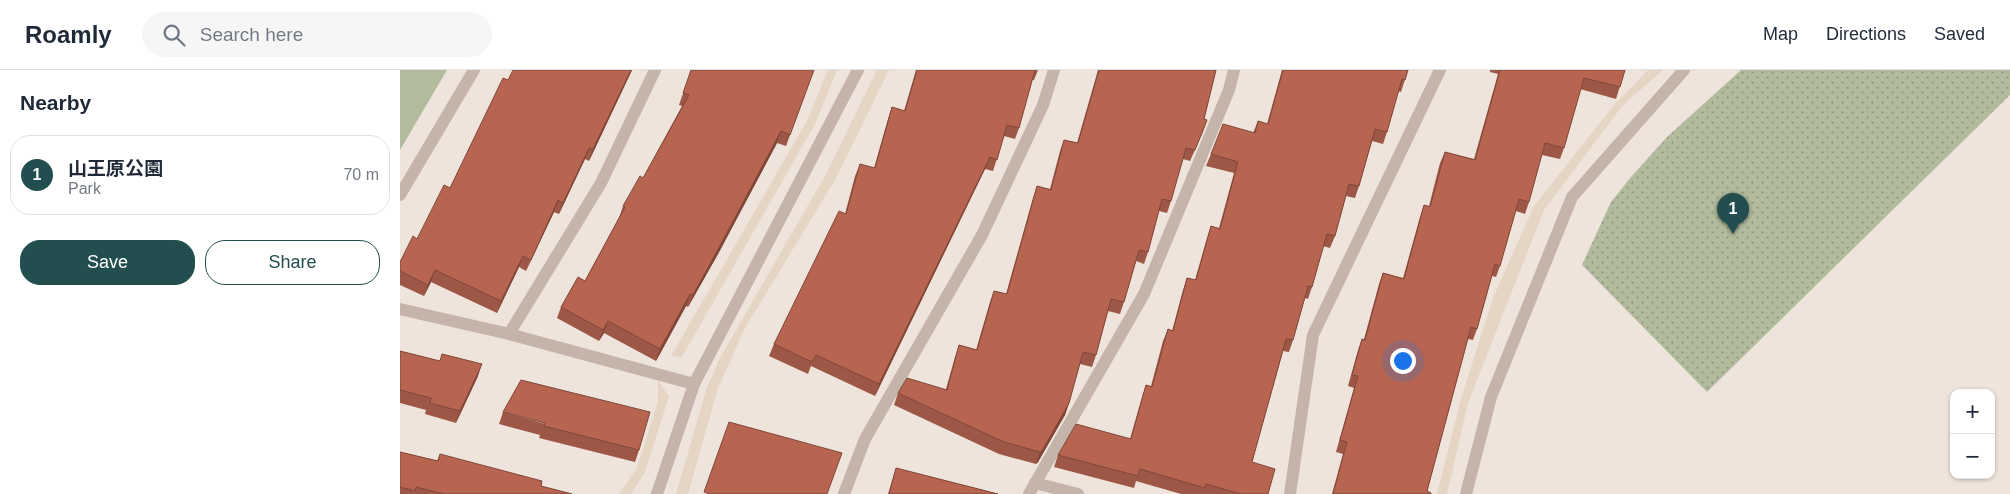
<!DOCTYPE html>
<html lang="en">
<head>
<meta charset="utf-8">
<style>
  :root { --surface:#fff; --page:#f6f6f7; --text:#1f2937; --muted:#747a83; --line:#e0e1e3; --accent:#224e4f }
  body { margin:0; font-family:Helvetica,"Noto Sans JP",sans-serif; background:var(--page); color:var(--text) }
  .controls { position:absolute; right:15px; bottom:15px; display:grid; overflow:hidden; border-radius:10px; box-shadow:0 1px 4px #0004 }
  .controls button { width:45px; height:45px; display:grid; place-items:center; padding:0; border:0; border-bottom:1px solid var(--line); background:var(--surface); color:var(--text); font:25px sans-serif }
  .you { position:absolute; left:1002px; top:290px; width:18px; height:18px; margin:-12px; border:4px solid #fff; border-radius:50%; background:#1a73e8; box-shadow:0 0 0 8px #1a73e833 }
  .badge { display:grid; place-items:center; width:32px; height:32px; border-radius:50%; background:var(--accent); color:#fff; font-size:16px; font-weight:700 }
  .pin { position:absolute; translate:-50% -41px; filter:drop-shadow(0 1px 2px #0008) }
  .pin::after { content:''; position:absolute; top:26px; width:18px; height:15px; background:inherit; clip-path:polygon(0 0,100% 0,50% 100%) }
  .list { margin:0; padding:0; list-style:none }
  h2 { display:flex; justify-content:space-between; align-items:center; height:65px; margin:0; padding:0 20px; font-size:21px }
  h2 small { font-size:16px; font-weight:400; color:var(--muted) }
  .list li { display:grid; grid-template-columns:32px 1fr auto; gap:15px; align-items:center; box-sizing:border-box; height:80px; margin:0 10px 10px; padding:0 10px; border:1px solid var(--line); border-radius:20px }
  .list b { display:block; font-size:19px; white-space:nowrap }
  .list p { margin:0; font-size:16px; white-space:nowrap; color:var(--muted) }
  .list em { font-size:16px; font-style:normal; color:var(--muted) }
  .actions { display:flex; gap:10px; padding:15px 20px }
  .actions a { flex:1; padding:11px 0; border:1px solid var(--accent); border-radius:20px; text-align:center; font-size:18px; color:var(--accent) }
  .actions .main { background:var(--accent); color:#fff }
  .icon { flex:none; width:28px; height:28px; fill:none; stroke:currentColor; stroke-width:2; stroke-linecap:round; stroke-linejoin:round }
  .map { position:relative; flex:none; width:1610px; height:424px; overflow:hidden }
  header { display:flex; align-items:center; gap:30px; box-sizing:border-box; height:70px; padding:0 25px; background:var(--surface); border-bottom:1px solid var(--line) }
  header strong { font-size:24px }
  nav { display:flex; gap:28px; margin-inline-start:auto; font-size:18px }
  .search { width:350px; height:45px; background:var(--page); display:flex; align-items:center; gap:12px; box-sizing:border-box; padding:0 18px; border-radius:28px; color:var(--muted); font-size:19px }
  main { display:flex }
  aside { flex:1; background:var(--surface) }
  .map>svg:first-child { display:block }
  .grass { fill:#b2bb9d }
  .park { fill:url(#park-dots) }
  .plaza { fill:#e4d5c4 }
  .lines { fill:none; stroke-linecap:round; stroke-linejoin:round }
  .minor { stroke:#c5b4a9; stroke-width:12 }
  .wall { fill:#9d5746 }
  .shaded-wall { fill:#804739 }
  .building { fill:#b76551; stroke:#804739 }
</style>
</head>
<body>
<header>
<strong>Roamly</strong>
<div class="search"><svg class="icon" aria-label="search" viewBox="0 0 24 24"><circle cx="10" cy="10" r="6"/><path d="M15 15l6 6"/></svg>Search here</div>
<nav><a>Map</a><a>Directions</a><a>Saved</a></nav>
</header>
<main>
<aside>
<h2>Nearby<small></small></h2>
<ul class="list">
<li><span class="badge">1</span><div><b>山王原公園</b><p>Park</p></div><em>70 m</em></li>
</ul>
<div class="actions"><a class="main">Save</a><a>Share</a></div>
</aside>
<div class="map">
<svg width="1610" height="424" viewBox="0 0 1610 424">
  <defs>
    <pattern id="park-dots" width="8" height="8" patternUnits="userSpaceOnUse" patternTransform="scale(1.25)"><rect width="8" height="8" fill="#b2bb9d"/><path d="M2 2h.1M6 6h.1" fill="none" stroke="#919880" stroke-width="1.8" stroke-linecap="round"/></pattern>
  </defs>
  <rect width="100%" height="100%" fill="#eee4db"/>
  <polygon class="grass" points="0,0 47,0 0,80"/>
  <polygon class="park" points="1341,0 1610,0 1610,25 1307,322 1182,195 1211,132 1231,107 1267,67"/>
  <g class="plaza">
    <polygon points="428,0 437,0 415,54 282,287 271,286 407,51"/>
    <polygon points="477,0 489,0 435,110 345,258 318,318 288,424 276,424 307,317 320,288 426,104"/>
    <polygon points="1248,0 1263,0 1223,35 1144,140 1068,333 1047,424 1037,424 1061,329 1093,228 1134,136 1214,35"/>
    <polygon points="258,311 269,326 245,402 231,424 219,424 237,398 258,331"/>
  </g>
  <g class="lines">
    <g class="minor">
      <polyline points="0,125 74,0"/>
      <polyline points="0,239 109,264 294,314"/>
      <polyline points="109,264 201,113 255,0"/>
      <polyline points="635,413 678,424"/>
      <polyline points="257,424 294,314 458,0"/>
      <polyline points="444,424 465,369 582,165 643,35 654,0"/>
      <polyline points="629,424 744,224 829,20 834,0"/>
      <polyline points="890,424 913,265 1040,0"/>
      <polyline points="1066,424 1091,327 1172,127 1284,0"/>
    </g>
  </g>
  <g class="wall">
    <polygon points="232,0 189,91 185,89 159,144 154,142 126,201 119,197 97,243 31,212 24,226 0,215 0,192 17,169 50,118 108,10"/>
    <polygon points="291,0 414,0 386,76 377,73 318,184 288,237 286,236 256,291 204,263 199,271 157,248 161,237 185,211 219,148 223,136 243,108 282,36 279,35"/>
    <polygon points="516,0 638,0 634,10 632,10 619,58 615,69 604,66 593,101 585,99 475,326 411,296 408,304 369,286 374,274 445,144 455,106 460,94 474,98 488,49 492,37 504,41"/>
    <polygon points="698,0 816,0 804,49 807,50 803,62 790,91 783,89 771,131 767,143 759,141 748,182 744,194 736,191 724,232 720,244 708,241 696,285 692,297 680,294 669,333 665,345 638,392 636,394 599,384 494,335 498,323 546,319 555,287 559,275 576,280 590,232 594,221 606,224 633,128 637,116 650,119 660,81 664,70 677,73"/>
    <polygon points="882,0 1008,0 1001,22 998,21 987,62 983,74 972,71 959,116 955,128 946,126 935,166 930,178 923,176 912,217 908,229 905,228 893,270 889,282 883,281 852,392 868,424 781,424 736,411 734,418 654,397 658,385 730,369 742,327 746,315 751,316 763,271 768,259 772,261 783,220 787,208 795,210 807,168 811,156 819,158 834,103 806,96 811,84 853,63 858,51 867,54"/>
    <polygon points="1090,0 1225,0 1216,29 1180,19 1164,78 1160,89 1142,85 1129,132 1125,144 1116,141 1100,196 1096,207 1092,206 1077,259 1073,270 1068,269 1027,421 1031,424 932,424 943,384 936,382 954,318 948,316 958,280 962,269 964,269 979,214 983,203 1003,208 1020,147 1024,135 1029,136 1040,93 1045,82 1074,89 1098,4 1090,2"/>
    <polygon points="0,281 40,291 42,284 78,306 56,353 25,344 26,340 0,333"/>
    <polygon points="103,342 239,380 235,392 139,368 140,365 99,354"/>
    <polygon points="0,382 37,391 40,384 141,416 172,424 0,424"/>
    <polygon points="496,398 598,424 488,424"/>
  </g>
  <g class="shaded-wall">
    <polygon points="231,0 232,0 189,91 193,79"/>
    <polygon points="381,61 377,73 318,184 288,237 293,225"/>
    <polygon points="189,78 185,89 159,144 163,133"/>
    <polygon points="590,87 585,99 475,326 479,314"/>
    <polygon points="158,130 154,142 126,201 131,190"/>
    <polygon points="123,186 119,197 97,243 101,231"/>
    <polygon points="35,200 31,212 24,226 28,215"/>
    <polygon points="290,224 286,236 256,291 260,279"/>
    <polygon points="208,251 204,263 199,271 203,260"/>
    <polygon points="82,294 78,306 56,353 60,341"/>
    <polygon points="669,333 665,345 638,392 636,394 640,382"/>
  </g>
  <g class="building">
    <polygon points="113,0 231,0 193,79 189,78 163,133 158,130 131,190 123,186 101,231 35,200 28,215 0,201 0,192 13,166 17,169 44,115 50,118 103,8 108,10"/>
    <polygon points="291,0 414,0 390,65 381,61 322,172 293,225 290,224 260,279 208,251 203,260 161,237 178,207 185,211 225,137 223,136 240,106 243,108 289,25 283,23"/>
    <polygon points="517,0 635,0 619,58 607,55 597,90 590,87 479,314 416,285 412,292 374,274 439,141 446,144 460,94 475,98 492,37 505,41"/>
    <polygon points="699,0 816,0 804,49 807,50 795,80 786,78 771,131 762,129 748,182 739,180 724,232 711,229 696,285 683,282 669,333 642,381 640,382 604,372 498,323 507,308 547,320 559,275 577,280 594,221 607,224 637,116 651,120 664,70 678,73"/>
    <polygon points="883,0 1008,0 1005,10 1002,9 987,62 975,59 959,116 949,114 935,166 927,164 912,217 908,216 893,270 886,269 852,392 875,399 868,424 841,424 806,414 805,418 740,399 738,406 658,385 676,354 731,369 746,315 752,317 768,259 773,261 787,208 796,210 811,156 820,159 838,92 811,84 823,54 855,63 858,51 868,54"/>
    <polygon points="1100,0 1225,0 1220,17 1184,8 1164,78 1145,73 1129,132 1119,129 1100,196 1095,194 1077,259 1071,257 1027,421 1031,423 1031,424 933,424 947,372 940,370 958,306 952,305 962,269 965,270 983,203 1004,209 1024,135 1030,137 1045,82 1075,90"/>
    <polygon points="0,281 40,291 42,284 82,294 60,341 30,333 31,328 0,320"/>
    <polygon points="121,310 250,342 239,380 144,356 145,353 103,342"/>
    <polygon points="329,352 442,383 427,424 310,424 304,422"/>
    <polygon points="0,382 38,391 40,384 142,411 141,416 172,424 44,424 16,417 15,421 0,417"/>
    <polygon points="496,398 598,424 489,424"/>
  </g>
</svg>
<div class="controls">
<button>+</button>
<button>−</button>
</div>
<div class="you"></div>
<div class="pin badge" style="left:1333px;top:164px">1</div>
</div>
</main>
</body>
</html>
